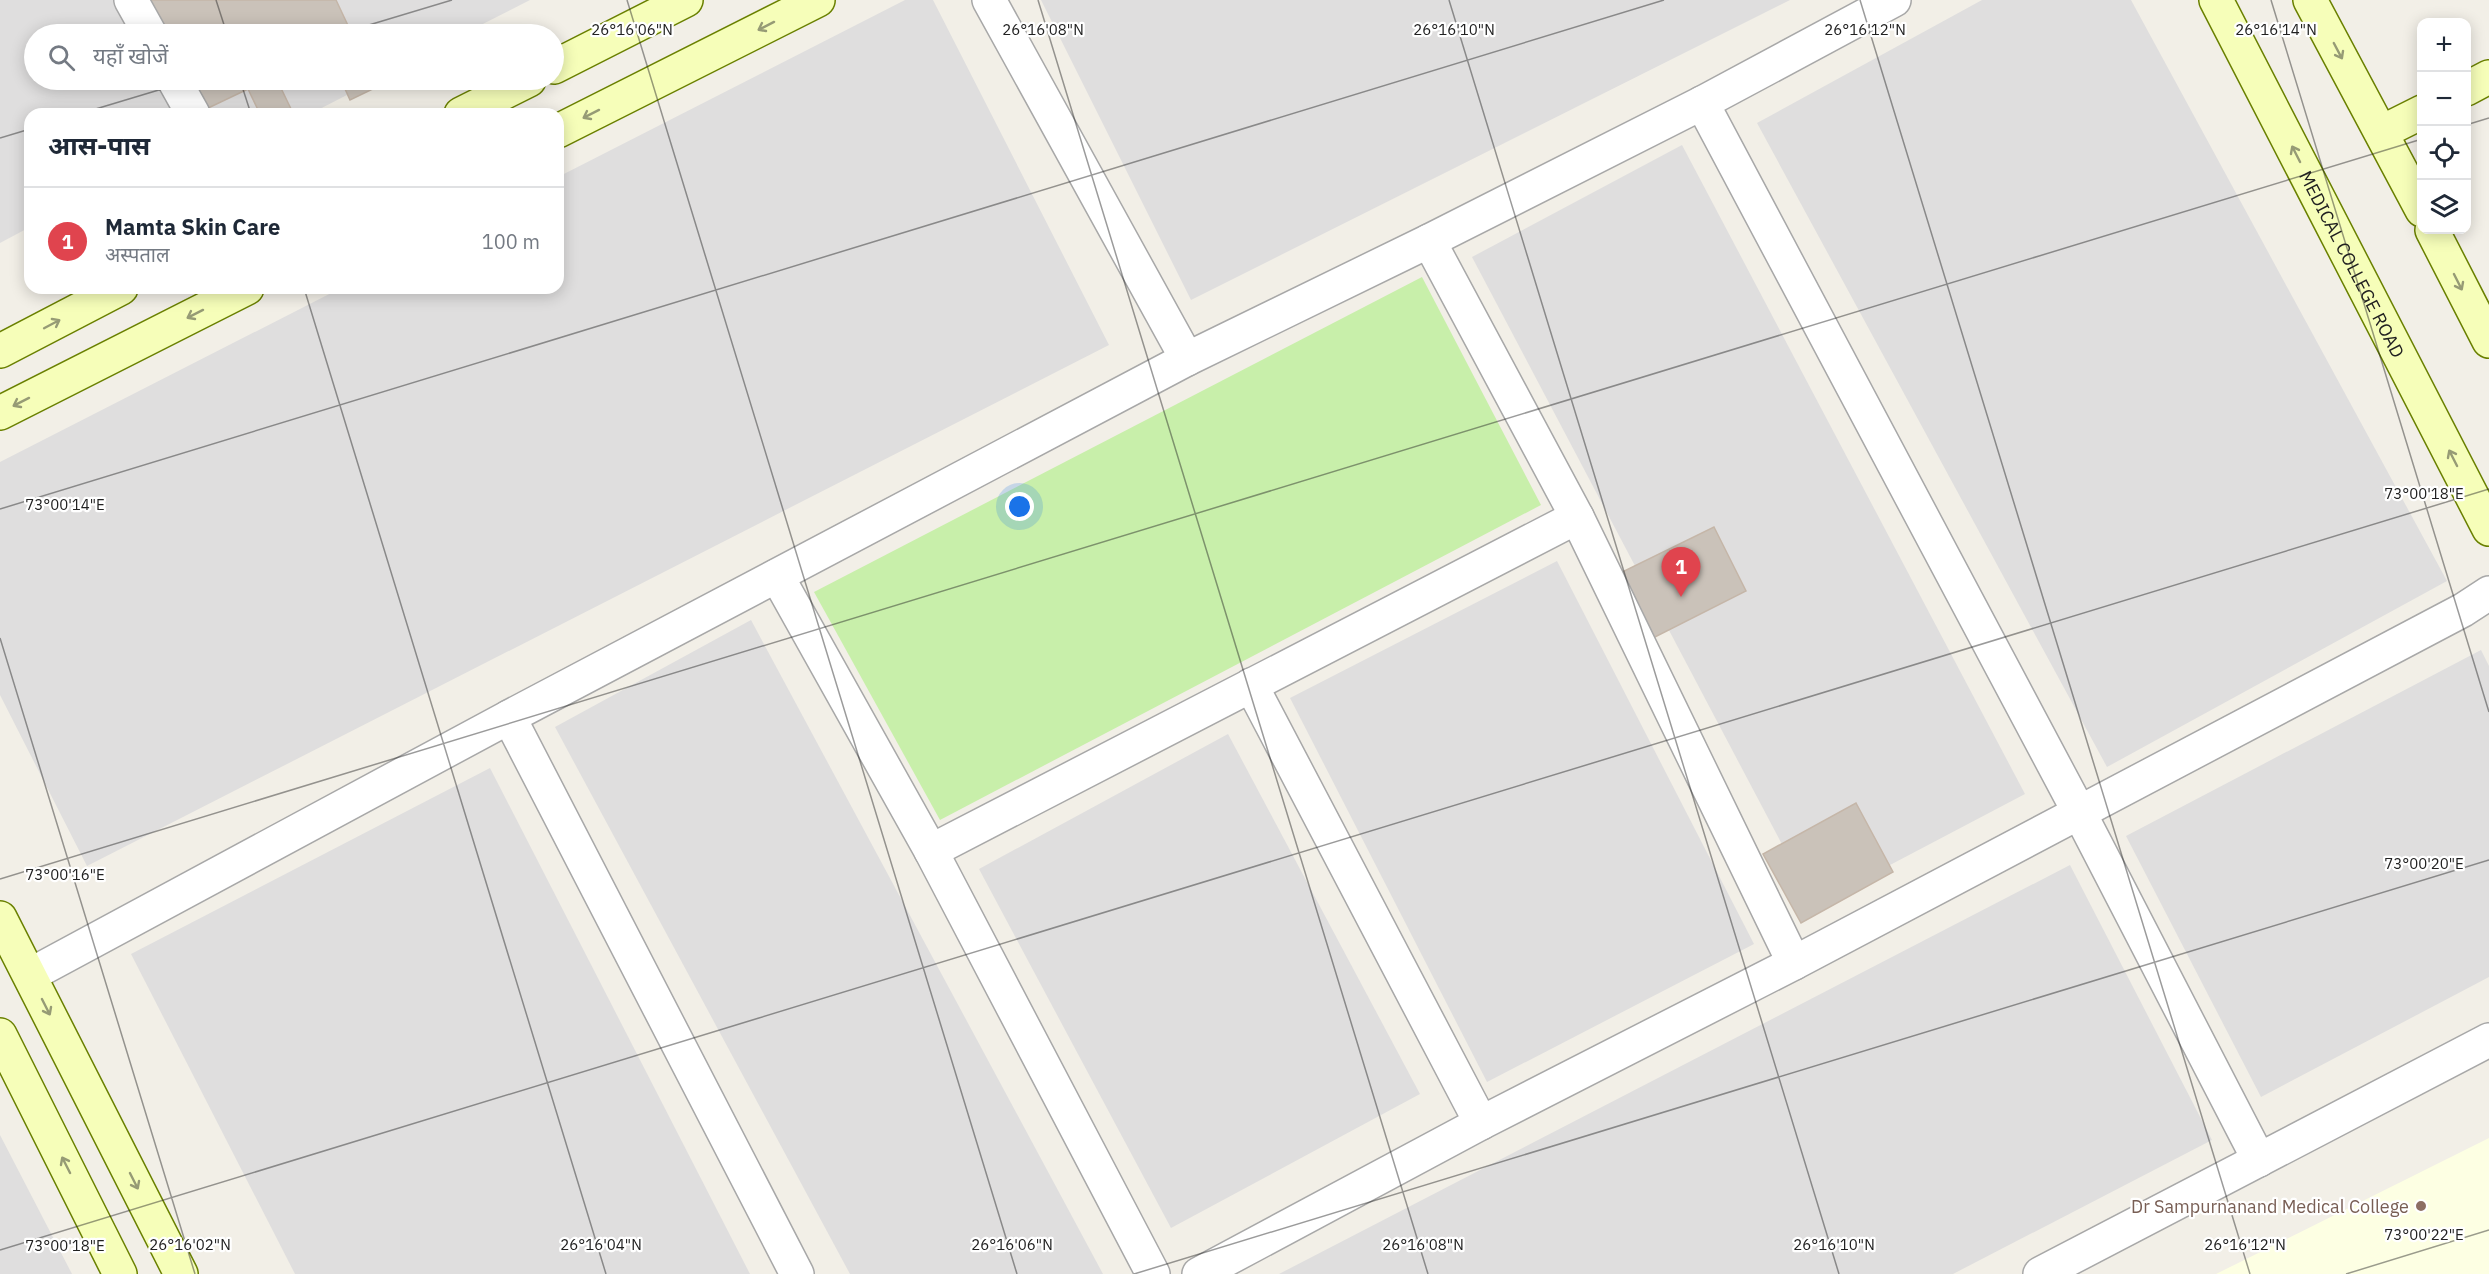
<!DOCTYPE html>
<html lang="hi">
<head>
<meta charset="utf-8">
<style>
  :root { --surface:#fff; --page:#f6f6f7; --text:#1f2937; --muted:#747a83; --line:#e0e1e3; --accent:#d20d00 }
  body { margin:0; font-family:"IBM Plex Sans","Noto Sans Devanagari",sans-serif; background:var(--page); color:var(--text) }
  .controls { position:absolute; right:18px; top:18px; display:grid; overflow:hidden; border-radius:12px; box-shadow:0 3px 15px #0003 }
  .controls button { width:54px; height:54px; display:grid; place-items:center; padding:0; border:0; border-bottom:2px solid var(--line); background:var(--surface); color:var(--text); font:30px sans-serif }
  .you { position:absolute; left:1020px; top:507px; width:21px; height:21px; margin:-15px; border:4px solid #fff; border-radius:50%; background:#1a73e8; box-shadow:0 0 0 9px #1a73e833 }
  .badge { display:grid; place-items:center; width:39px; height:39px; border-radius:50%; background:var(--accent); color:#fff; font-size:20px; font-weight:700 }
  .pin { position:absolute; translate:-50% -50px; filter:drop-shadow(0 2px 3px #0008) }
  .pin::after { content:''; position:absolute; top:32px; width:21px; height:18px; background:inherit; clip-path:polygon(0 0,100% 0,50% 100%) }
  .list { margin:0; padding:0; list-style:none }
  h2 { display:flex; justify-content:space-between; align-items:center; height:78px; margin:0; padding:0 24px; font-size:26px }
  h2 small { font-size:20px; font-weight:400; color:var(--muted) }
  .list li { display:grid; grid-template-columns:39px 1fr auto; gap:18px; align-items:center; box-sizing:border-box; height:108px; padding:0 24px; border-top:2px solid var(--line) }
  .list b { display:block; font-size:22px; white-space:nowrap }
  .list p { margin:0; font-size:20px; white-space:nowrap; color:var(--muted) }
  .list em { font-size:20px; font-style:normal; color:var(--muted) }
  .icon { flex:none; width:33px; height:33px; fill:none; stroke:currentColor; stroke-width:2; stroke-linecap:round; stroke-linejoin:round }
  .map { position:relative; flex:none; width:2489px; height:1274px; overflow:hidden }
  .search { position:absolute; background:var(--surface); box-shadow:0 3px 15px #0003; left:24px; top:24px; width:540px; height:66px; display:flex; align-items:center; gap:15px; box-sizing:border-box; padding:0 21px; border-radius:33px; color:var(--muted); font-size:22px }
  .panel { position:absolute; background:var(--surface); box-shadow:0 3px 15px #0003; left:24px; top:108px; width:540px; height:186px; border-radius:18px }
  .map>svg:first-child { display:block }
  .residential { fill:#dfdede }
  .education { fill:#fdffe3 }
  .grass { fill:#c8efaa }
  .building { fill:#cac2b9; stroke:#c5b6a8; stroke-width:1.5 }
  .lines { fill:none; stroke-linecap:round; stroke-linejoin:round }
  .street-casing { stroke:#a8a8a8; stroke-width:36 }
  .secondary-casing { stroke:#6a8000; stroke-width:36 }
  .street { stroke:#fff; stroke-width:33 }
  .secondary { stroke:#f6feb9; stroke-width:33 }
  .oneway { stroke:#969b75 }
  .ticks { fill:none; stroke:#212121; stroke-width:1.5; stroke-opacity:0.45 }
  .education-dot { fill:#8d6e63; stroke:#fff; stroke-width:2 }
  .labels { text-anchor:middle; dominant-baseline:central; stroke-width:4.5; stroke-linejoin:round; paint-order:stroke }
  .street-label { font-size:18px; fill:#212121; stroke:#fff }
  .education-label { font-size:18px; fill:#785e54; stroke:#fff; text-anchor:end }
  .ticks-label { font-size:15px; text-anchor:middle; fill:#212121; stroke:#fff; stroke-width:4.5; stroke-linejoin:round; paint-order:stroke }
</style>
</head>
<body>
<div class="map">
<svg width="2489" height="1274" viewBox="0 0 2489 1274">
  <rect width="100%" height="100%" fill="#f2efe7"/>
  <g class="residential">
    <polygon points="0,0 530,0 463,34 34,34 34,80 376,80 310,114 30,114 30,227 0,243"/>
    <polygon points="905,0 933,0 1109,345 87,866 0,695 0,462 341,288 558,288 558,177"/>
    <polygon points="1041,0 1790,0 1191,300"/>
    <polygon points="1982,0 2131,0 2447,581 2107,767 1757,123"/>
    <polygon points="1682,145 2025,794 1814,905 1472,257"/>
    <polygon points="1557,561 1754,944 1487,1082 1290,698"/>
    <polygon points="751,620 1103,1274 850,1274 555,727"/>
    <polygon points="2481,650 2489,666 2489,977 2261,1097 2126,836"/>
    <polygon points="1228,734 1420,1094 1171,1228 979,869"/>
    <polygon points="490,768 750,1274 295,1274 131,954"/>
    <polygon points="2070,865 2212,1140 1953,1274 1279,1274"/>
    <polygon points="0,1135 72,1274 0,1274"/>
  </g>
  <polygon class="education" points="2489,1138 2489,1274 2216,1274"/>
  <polygon class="grass" points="1422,277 1541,505 940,820 814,592"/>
  <g class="building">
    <polygon points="149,0 336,0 352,34 166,34"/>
    <polygon points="187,80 277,80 293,113 260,114 248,89 202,111"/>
    <polygon points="341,80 373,80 377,87 350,100"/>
    <polygon points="1714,527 1746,591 1651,639 1618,574"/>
    <polygon points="1856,803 1893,872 1801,923 1763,854"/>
  </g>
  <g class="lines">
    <defs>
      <g id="street">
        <polyline points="131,0 150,34"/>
        <polyline points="989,0 1187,359"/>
        <polyline points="174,80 193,114"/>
        <polyline points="1702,103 2079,812 2259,1160"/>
        <polyline points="1429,241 1577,517 1794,963"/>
        <polyline points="777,576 931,851 1153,1274"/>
        <polyline points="1251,685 1481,1123"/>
        <polyline points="509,717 1187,359 1429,241 1702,103 1894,0"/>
        <polyline points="931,851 1577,517"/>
        <polyline points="30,975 509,717 797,1274"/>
        <polyline points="1199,1274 1481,1123 1794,963 2463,610 2489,593"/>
        <polyline points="2040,1274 2489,1040"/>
      </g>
      <g id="secondary">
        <path id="s1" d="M2216,0L2489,529"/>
        <polyline points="2310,0 2422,210"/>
        <polyline points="554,67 686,0"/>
        <polyline points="2466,89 2489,77"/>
        <polyline points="461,114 529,80"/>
        <polyline points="558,131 818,0"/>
        <polyline points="2382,132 2422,112"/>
        <polyline points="2432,230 2489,341"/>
        <polyline points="0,351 121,288"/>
        <polyline points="0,413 247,288"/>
        <polyline points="0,918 181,1274"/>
        <polyline points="0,1035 120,1274"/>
      </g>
    </defs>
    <use href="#street" class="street-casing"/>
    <use href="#secondary" class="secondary-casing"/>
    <use href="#street" class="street"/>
    <use href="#secondary" class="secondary"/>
  </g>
  <defs><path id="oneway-shaft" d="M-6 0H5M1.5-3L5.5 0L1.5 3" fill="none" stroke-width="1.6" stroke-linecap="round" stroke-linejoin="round" transform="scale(1.5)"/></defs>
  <g class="oneway">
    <use href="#oneway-shaft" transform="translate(766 26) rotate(153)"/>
    <use href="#oneway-shaft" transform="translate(2338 51) rotate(62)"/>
    <use href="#oneway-shaft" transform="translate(591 114) rotate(153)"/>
    <use href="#oneway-shaft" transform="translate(2296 154) rotate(-117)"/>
    <use href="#oneway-shaft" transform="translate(2458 282) rotate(63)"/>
    <use href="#oneway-shaft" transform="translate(195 314) rotate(153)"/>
    <use href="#oneway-shaft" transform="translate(52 324) rotate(-28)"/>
    <use href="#oneway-shaft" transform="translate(21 402) rotate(153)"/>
    <use href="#oneway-shaft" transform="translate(2453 458) rotate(-117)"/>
    <use href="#oneway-shaft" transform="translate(46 1007) rotate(63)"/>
    <use href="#oneway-shaft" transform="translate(66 1165) rotate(-117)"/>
    <use href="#oneway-shaft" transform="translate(134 1181) rotate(63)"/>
  </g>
  <path class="ticks" d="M216,0L227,34M627,0L1017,1274M1038,0L1428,1274M1449,0L1839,1274M1860,0L2250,1274M2271,0L2489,712M339,34L452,0M240,80L251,114M79,114L192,80M2466,125L2489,118M0,138L30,129M304,288L606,1274M0,509L1664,0M0,638L195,1274M0,879L2422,139M0,1250L2489,489M1134,1274L2489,860M2346,1274L2489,1230"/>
  <circle class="education-dot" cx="2421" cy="1206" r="6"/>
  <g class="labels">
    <g class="street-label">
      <text stroke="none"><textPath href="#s1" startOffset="297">MEDICAL COLLEGE ROAD</textPath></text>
    </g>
    <g class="education-label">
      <text x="2409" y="1206">Dr Sampurnanand Medical College</text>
    </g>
  </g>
  <g class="ticks-label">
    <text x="632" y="35">26°16'06"N</text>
    <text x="1043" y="35">26°16'08"N</text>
    <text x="1454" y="35">26°16'10"N</text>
    <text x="1865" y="35">26°16'12"N</text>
    <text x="2276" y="35">26°16'14"N</text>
    <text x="2424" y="499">73°00'18"E</text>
    <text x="65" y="510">73°00'14"E</text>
    <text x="2424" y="869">73°00'20"E</text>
    <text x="65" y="880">73°00'16"E</text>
    <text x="2424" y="1240">73°00'22"E</text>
    <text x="190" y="1250">26°16'02"N</text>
    <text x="601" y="1250">26°16'04"N</text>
    <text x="1012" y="1250">26°16'06"N</text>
    <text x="1423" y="1250">26°16'08"N</text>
    <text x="1834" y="1250">26°16'10"N</text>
    <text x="2245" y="1250">26°16'12"N</text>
    <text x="65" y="1251">73°00'18"E</text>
  </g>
</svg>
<div class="controls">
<button>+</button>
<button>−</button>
<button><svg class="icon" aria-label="locate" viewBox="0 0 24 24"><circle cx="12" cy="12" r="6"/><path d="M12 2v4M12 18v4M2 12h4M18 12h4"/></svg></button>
<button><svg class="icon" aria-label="layers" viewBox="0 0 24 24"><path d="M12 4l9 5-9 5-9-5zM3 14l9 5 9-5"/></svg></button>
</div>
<div class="you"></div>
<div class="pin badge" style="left:1681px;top:597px;background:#e0444e">1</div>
<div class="search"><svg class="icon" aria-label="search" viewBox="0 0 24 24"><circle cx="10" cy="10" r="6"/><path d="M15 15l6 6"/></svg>यहाँ खोजें</div>
<section class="panel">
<h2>आस-पास<small></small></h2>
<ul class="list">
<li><span class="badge" style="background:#e0444e">1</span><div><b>Mamta Skin Care</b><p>अस्पताल</p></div><em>100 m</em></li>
</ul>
</section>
</div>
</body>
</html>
